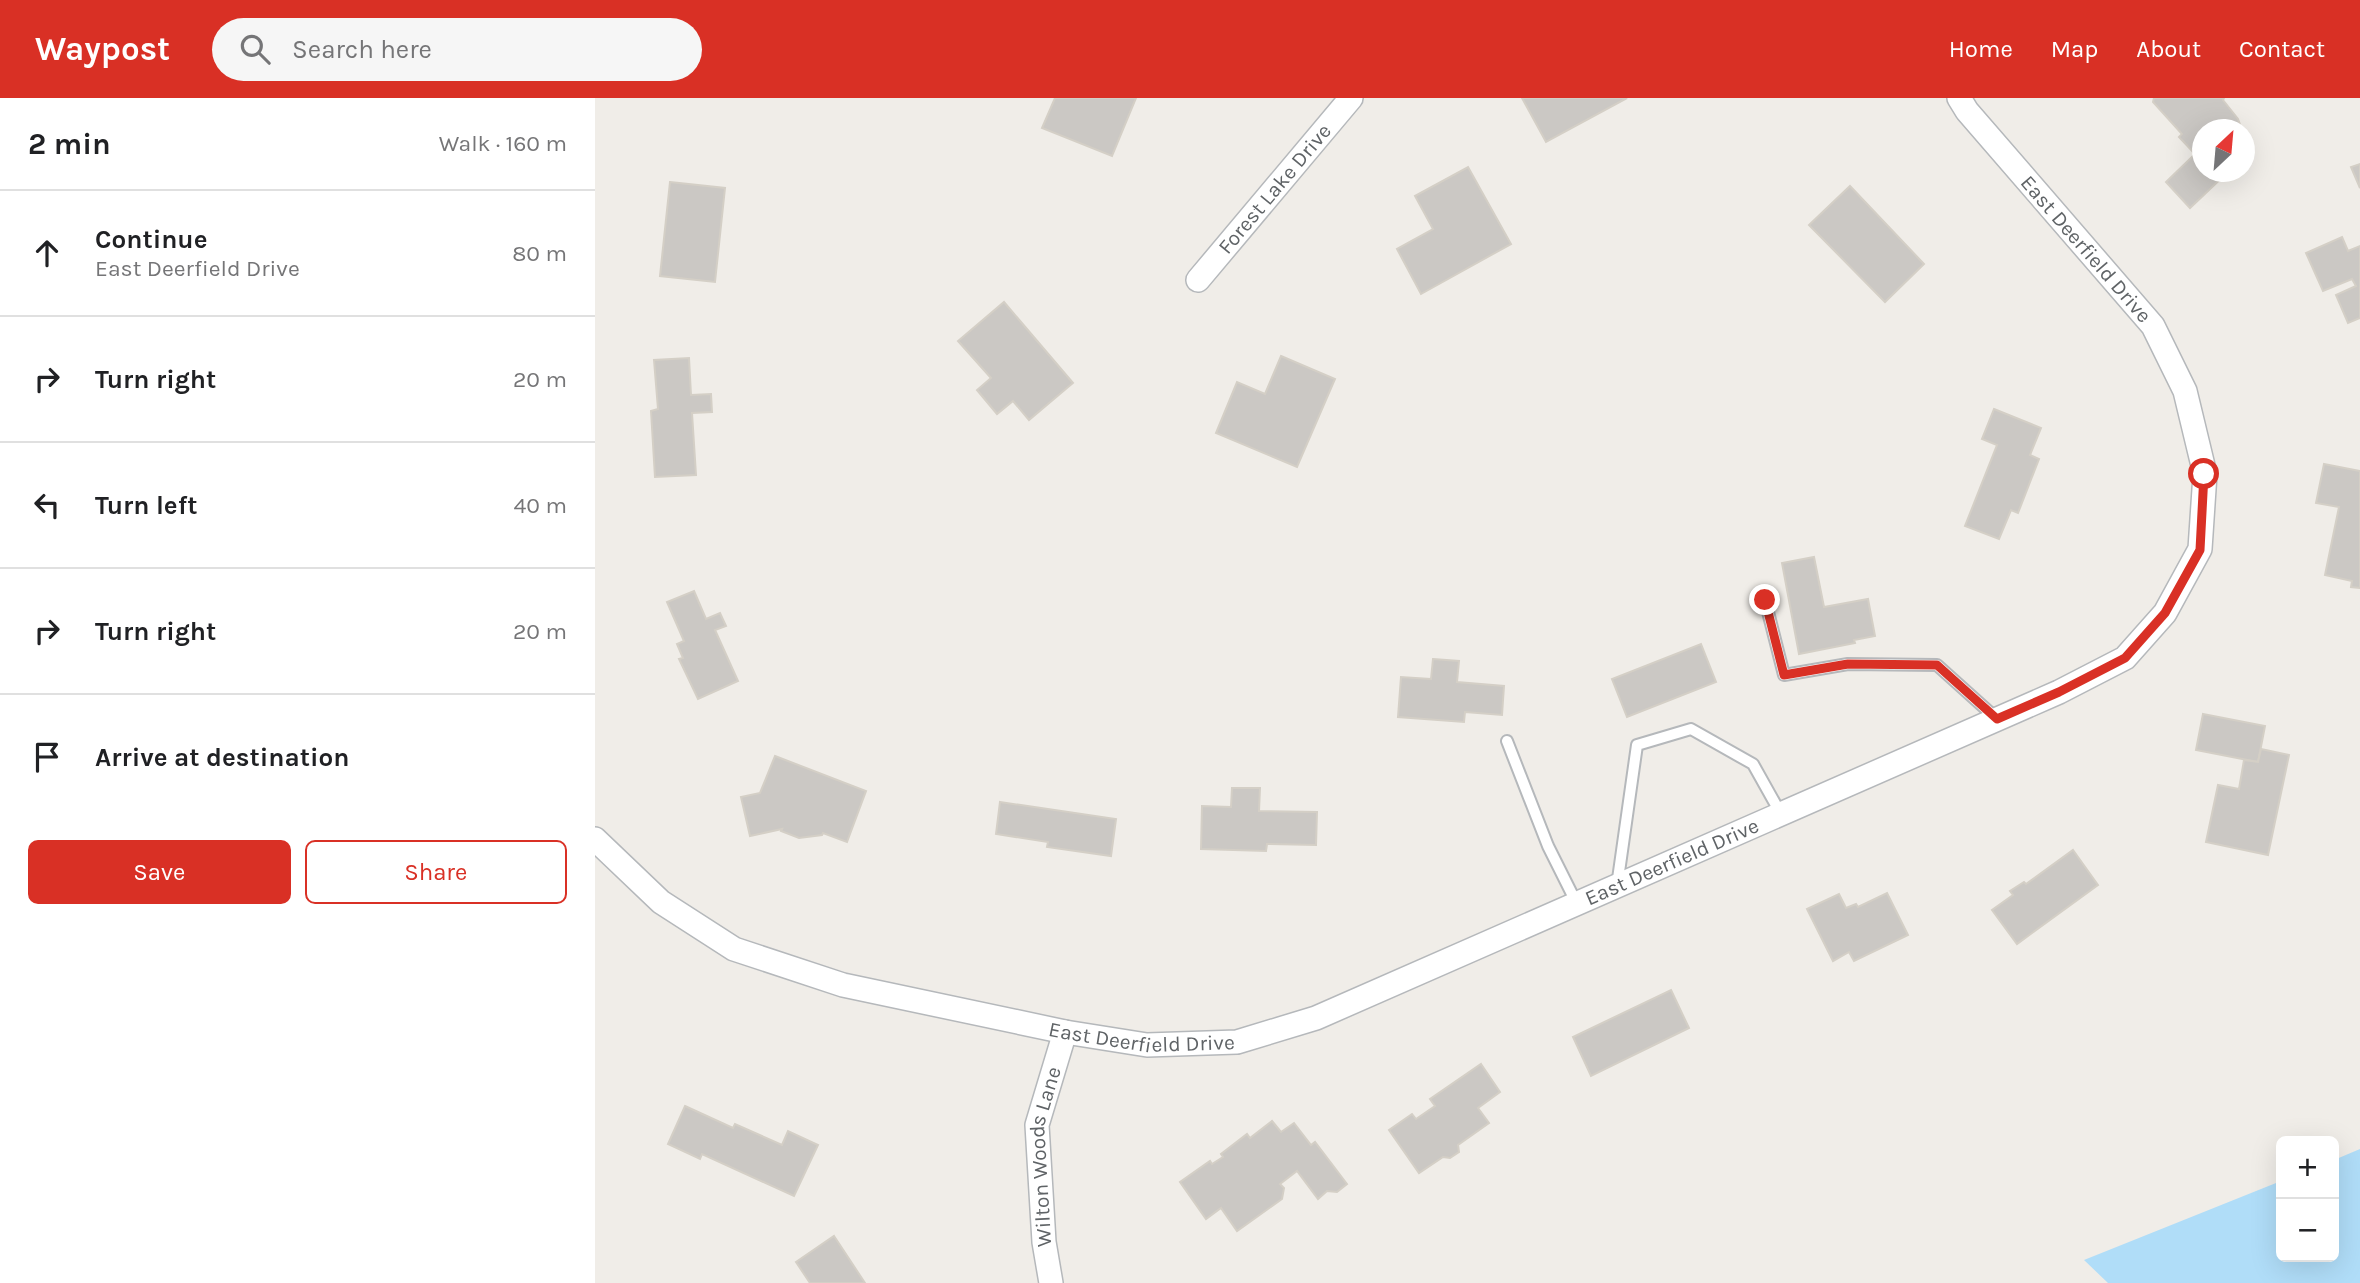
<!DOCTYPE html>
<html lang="en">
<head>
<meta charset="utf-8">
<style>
  :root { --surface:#fff; --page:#f6f6f6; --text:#202124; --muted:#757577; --line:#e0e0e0; --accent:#d93025 }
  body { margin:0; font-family:Karla,sans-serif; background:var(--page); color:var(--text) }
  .controls { position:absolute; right:21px; bottom:21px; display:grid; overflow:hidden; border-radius:10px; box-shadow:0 7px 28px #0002 }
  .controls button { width:63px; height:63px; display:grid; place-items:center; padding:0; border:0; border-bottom:2px solid var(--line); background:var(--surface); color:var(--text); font:35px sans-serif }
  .compass { position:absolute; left:1597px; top:21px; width:63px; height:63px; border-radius:50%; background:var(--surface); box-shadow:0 7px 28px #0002; rotate:26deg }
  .stop { position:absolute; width:21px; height:21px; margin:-16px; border:5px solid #d93025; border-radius:50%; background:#fff }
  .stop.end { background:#d93025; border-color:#fff; box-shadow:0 2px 7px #0008 }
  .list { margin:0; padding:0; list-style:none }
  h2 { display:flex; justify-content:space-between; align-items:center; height:91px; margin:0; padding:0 28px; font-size:30px }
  h2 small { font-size:23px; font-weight:400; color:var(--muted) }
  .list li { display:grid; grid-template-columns:46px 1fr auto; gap:21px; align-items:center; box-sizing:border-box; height:126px; padding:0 28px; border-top:2px solid var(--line) }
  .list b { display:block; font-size:26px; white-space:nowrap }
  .list p { margin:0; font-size:23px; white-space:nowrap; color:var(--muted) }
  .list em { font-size:23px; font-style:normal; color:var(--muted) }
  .actions { display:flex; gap:14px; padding:21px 28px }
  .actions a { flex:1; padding:16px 0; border:2px solid var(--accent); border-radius:10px; text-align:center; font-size:24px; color:var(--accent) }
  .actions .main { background:var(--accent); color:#fff }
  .icon { flex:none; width:38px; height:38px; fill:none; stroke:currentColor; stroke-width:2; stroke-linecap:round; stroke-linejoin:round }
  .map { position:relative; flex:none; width:1765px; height:1185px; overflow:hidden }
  header { display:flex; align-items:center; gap:42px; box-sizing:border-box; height:98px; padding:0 35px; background:var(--accent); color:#fff }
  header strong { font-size:33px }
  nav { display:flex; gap:38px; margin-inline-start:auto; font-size:24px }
  .search { width:490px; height:63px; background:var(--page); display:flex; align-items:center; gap:18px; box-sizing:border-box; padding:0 24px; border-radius:38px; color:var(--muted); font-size:26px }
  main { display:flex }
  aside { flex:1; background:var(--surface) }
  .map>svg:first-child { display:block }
  .water { fill:#b0ddf8 }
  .building { fill:#cbc8c4; stroke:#d4cfc6; stroke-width:2 }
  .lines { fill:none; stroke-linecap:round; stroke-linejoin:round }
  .service-casing { stroke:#b5b8bb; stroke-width:14 }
  .minor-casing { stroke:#b5b8bb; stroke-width:26 }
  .service { stroke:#fff; stroke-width:10 }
  .minor { stroke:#fff; stroke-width:23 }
  .route { stroke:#d93025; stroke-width:9 }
  .labels { text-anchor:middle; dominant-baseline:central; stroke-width:7; stroke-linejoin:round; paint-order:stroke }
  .street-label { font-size:21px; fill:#5f6366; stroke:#fff }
</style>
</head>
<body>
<header>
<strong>Waypost</strong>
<div class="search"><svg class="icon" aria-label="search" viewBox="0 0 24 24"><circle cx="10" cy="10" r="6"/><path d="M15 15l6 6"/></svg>Search here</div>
<nav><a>Home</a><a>Map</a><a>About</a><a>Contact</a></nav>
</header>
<main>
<aside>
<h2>2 min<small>Walk · 160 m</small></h2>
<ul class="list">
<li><svg class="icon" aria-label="ahead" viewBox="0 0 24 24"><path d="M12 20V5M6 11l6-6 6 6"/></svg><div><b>Continue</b><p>East Deerfield Drive</p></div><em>80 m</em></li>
<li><svg class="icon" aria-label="right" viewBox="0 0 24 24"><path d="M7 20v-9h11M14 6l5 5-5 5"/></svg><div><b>Turn right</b></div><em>20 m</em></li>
<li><svg class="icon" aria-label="left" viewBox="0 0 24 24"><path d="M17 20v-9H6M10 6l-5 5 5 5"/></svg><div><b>Turn left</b></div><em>40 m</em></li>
<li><svg class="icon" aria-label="right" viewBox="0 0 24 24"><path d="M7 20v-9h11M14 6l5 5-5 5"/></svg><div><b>Turn right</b></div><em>20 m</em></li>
<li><svg class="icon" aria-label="arrive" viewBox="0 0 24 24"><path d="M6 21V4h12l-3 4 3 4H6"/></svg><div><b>Arrive at destination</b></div></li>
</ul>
<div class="actions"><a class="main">Save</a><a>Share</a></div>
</aside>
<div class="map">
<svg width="1765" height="1185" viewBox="0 0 1765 1185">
  <rect width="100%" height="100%" fill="#f0ede8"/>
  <polygon class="water" points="1765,1051 1765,1185 1513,1185 1489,1162 1686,1083 1686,1159 1739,1159 1739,1062"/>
  <g class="building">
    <polygon points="460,0 541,0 517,58 447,30"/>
    <polygon points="927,0 1032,0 951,44"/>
    <polygon points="1559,0 1629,0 1628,2 1643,21 1647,32 1608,32 1608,74 1633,74 1595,110 1571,84 1600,56 1584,39 1587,36 1558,4"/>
    <polygon points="1765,66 1765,90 1756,69"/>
    <polygon points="873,69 916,146 826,196 802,151 838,131 820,98"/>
    <polygon points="75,84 130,90 120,184 65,178"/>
    <polygon points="1255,88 1329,166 1290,204 1214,127"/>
    <polygon points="1747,139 1753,153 1765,148 1765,220 1753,225 1741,197 1761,188 1757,181 1728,193 1711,155"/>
    <polygon points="409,204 478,285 434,322 418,303 402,316 382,292 396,280 363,243"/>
    <polygon points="686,258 740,281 702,369 621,335 642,284 670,296"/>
    <polygon points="94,260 96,297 116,296 117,314 97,315 101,377 60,379 56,313 63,311 59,262"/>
    <polygon points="1399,311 1446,330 1435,357 1444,361 1423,415 1416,412 1404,441 1370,428 1402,347 1387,341"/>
    <polygon points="1729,366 1765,373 1765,490 1756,489 1757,483 1730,477 1744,409 1721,405"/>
    <polygon points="1219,459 1229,509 1273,501 1280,538 1259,542 1260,545 1204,556 1187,465"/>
    <polygon points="99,493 111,521 125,515 131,528 120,532 143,583 103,601 84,561 88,560 82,546 89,543 72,504"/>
    <polygon points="1106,546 1121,584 1032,619 1017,581"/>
    <polygon points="838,561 864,563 862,584 909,588 907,617 870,614 869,624 803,619 806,579 836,581"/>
    <polygon points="1608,616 1670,628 1663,664 1601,652"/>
    <polygon points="1666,651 1694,657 1673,757 1611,744 1623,687 1644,691 1649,662 1663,664"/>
    <polygon points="180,658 271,693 252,744 228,735 227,737 204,740 186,733 187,731 155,738 146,699 165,695"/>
    <polygon points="637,690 665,690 664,713 722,714 721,747 672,746 671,753 606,751 607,708 636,709"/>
    <polygon points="405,704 521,721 516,758 452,749 453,744 401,736"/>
    <polygon points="1478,752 1503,787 1422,846 1397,812 1418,797 1415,793 1429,784 1431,786"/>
    <polygon points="1292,795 1313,837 1259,863 1254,854 1238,863 1212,811 1244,796 1251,810 1261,806 1263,809"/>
    <polygon points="1076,892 1094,930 996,978 978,939"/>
    <polygon points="886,966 905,994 883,1010 894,1025 863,1047 864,1054 855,1060 848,1059 824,1075 794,1032 817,1016 821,1021 840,1008 835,1001"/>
    <polygon points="90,1008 138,1030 140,1026 187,1047 193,1033 223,1047 199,1098 107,1056 105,1061 73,1046"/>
    <polygon points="677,1023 686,1034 699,1025 716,1047 720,1044 752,1086 742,1094 732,1093 723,1101 702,1073 685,1086 689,1090 687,1101 642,1133 626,1110 611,1121 585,1084 615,1063 617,1066 628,1059 626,1056 652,1036 655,1040"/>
    <polygon points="239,1138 270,1185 215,1185 201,1164"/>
  </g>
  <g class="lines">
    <defs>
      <g id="service">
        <polyline points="1170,502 1189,577 1253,566 1342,567 1402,621"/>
        <polyline points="912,643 953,748 982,806"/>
        <polyline points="1022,788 1042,647 1096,631 1158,666 1186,716"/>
      </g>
      <g id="minor">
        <path id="s1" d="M603,182L756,0"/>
        <path id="s2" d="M0,741L66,804L139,851L248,887L470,934L552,947L642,944L721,920L1464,594L1530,560L1570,515L1605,451L1610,376L1590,293L1558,228L1372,13L1364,0"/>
        <path id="s3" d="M456,1185L449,1144L442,1027L470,934"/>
      </g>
    </defs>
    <use href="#service" class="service-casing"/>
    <use href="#minor" class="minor-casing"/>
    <use href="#service" class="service"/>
    <use href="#minor" class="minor"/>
  </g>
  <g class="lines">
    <polyline class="route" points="1170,502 1189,577 1253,566 1342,567 1402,621 1464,594 1530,560 1570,515 1605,452 1609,376"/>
  </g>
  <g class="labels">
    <g class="street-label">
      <text stroke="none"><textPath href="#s1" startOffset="119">Forest Lake Drive</textPath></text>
      <text transform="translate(1491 151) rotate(49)">East Deerfield Drive</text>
      <text stroke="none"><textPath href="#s2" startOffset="1164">East Deerfield Drive</textPath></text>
      <text stroke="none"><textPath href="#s2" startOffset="597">East Deerfield Drive</textPath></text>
      <text stroke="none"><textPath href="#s3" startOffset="128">Wilton Woods Lane</textPath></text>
    </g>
  </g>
</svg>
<div class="controls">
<button>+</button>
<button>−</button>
</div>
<svg class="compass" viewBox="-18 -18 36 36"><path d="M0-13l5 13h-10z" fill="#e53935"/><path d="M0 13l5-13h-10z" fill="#757577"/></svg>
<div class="stop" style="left:1609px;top:376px"></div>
<div class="stop end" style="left:1170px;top:502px"></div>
</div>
</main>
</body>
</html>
